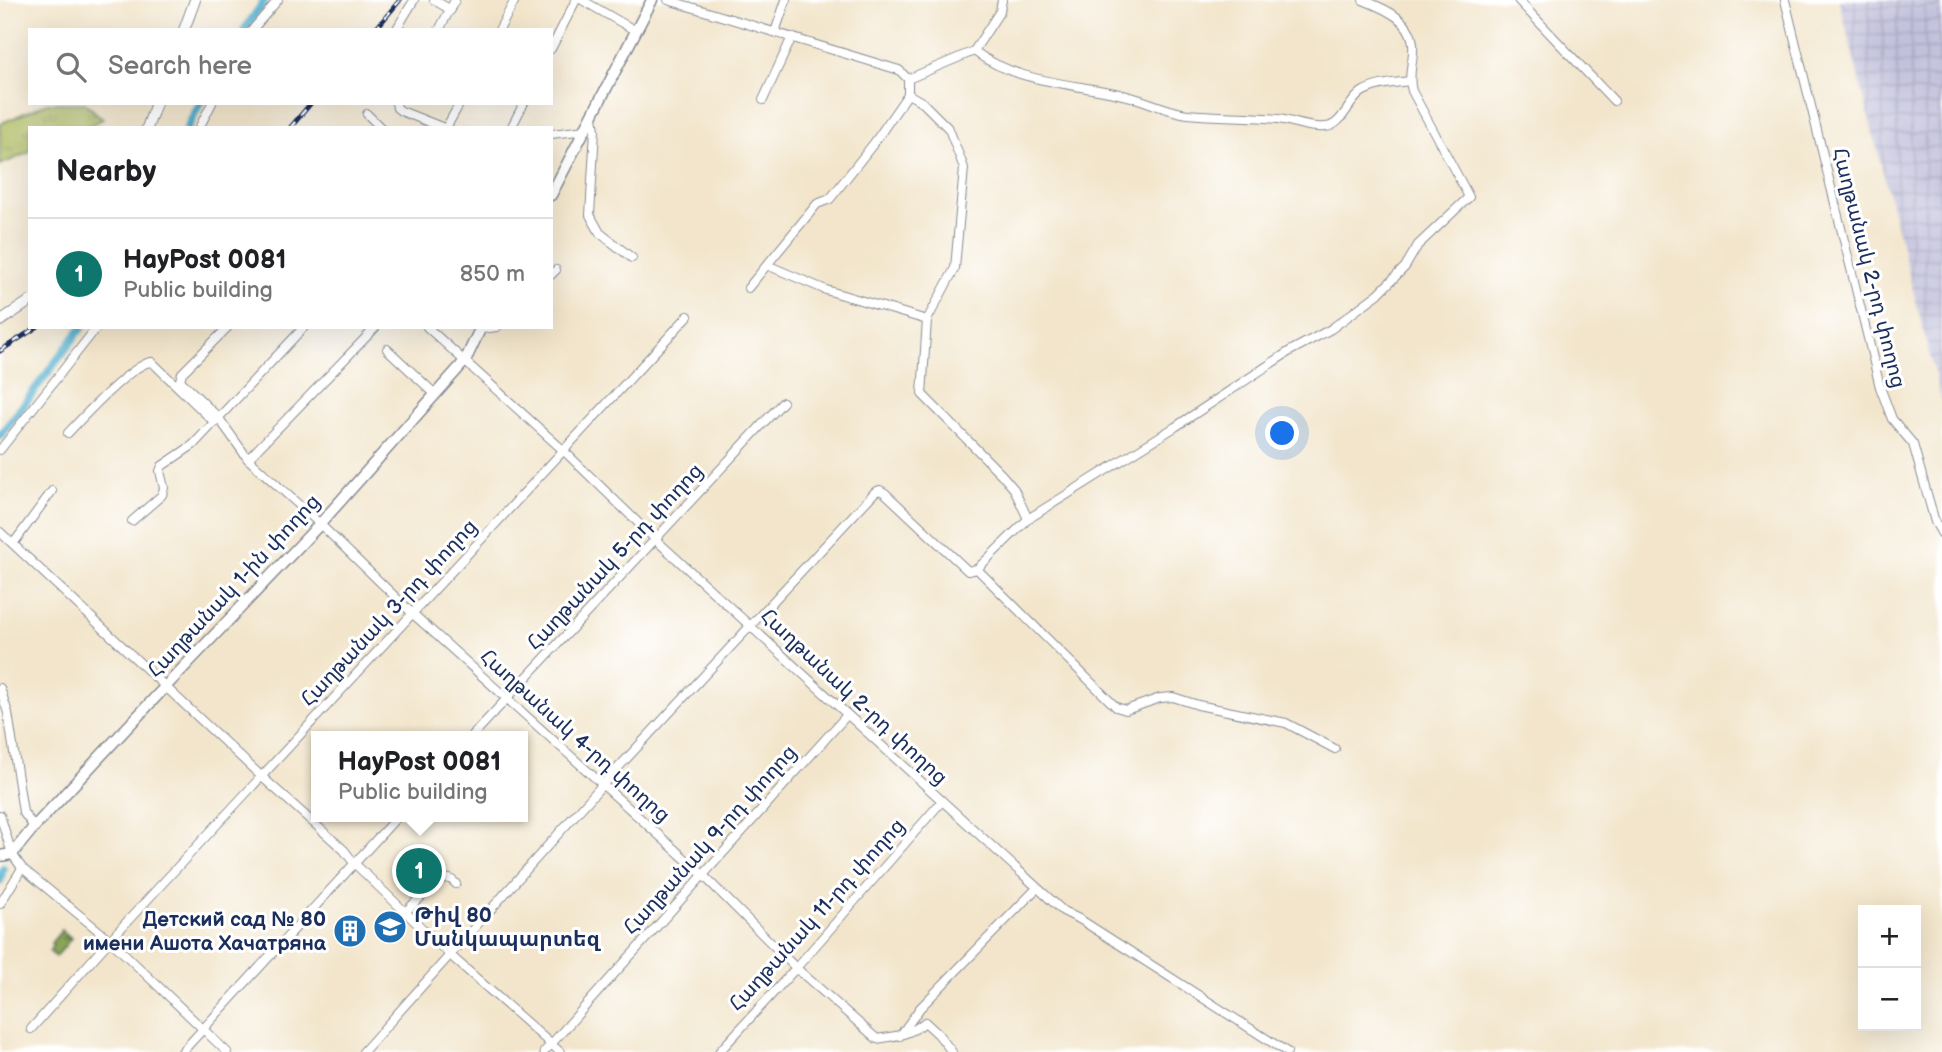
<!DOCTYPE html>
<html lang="en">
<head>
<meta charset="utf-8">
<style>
  :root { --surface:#fff; --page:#f2f2f2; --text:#202124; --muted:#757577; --line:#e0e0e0; --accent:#0f766e }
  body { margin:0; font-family:"Balsamiq Sans","Noto Sans Armenian",sans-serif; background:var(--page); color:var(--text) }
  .controls { position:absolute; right:21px; bottom:21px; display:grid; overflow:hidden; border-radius:0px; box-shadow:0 7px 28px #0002 }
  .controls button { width:63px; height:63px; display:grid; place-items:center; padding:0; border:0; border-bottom:2px solid var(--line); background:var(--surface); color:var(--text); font:35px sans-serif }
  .you { position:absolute; left:1283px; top:434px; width:24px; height:24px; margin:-18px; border:5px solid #fff; border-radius:50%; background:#1a73e8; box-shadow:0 0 0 10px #1a73e833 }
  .badge { display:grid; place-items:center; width:46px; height:46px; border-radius:50%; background:var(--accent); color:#fff; font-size:23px; font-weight:700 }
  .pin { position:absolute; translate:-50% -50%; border:4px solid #fff; box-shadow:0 2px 7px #0006 }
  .popup { position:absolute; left:311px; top:731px; width:217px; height:91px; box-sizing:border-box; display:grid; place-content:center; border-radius:0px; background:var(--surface); filter:drop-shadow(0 2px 5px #0005); font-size:23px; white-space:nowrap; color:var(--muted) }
  .popup b { font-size:26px; color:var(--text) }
  .popup::after { content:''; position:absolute; left:50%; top:100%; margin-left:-14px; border:14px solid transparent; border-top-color:var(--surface) }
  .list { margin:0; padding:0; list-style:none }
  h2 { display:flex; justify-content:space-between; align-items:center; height:91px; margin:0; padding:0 28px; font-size:30px }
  h2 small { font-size:23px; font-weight:400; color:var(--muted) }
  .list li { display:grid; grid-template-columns:46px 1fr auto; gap:21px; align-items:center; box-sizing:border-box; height:112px; padding:0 28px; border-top:2px solid var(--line) }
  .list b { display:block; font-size:26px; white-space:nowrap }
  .list p { margin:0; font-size:23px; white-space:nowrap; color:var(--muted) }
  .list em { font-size:23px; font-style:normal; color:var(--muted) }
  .icon { flex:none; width:38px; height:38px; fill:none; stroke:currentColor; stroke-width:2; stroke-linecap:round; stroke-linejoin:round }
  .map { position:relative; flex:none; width:1942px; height:1052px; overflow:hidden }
  .search { position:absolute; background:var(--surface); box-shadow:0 7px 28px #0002; left:28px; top:28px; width:525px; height:77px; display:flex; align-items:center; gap:18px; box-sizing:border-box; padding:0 24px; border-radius:0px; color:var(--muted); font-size:26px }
  .panel { position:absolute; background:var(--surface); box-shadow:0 7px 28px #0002; left:28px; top:126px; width:525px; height:203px; border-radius:0px }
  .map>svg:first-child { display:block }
  .industrial { fill:url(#industrial-grid) }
  .forest { fill:url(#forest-firs); stroke:#536a5a; stroke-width:2 }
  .park { fill:url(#park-tufts); stroke:#65765e; stroke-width:2 }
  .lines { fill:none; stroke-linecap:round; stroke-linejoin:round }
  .canal { stroke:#4eadcd; stroke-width:8 }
  .minor-casing { stroke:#868a94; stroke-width:10 }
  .tertiary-casing { stroke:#868a94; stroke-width:12 }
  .secondary-casing { stroke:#868a94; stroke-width:13 }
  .minor { stroke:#fff; stroke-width:8 }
  .tertiary { stroke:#fff; stroke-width:10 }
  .secondary { stroke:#fff; stroke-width:10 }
  .rail-casing { stroke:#1b2f5e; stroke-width:5 }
  .rail { stroke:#fff; stroke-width:2.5; stroke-dasharray:8; stroke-linecap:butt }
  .labels { text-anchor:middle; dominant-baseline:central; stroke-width:6; stroke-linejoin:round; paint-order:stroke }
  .street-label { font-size:21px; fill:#1b2f5e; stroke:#fff }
  .poi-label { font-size:21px; font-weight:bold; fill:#1b2f5e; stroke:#fff; text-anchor:start }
</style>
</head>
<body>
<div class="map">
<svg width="1942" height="1052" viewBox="0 0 1942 1052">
  <defs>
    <pattern id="industrial-grid" width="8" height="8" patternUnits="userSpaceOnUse" patternTransform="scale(1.75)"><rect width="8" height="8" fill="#c2c1dc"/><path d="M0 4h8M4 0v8" fill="none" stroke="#a6a6bf"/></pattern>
    <pattern id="forest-firs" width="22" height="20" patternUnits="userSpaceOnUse" patternTransform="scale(1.75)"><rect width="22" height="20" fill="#8ba455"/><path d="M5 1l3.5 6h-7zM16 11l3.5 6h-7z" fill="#71864a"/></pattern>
    <pattern id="park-tufts" width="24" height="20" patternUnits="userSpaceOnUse" patternTransform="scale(1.75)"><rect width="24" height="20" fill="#afbc5e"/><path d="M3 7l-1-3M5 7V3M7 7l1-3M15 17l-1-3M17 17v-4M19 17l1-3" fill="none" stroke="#8e9951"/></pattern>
  </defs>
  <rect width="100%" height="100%" fill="#fff"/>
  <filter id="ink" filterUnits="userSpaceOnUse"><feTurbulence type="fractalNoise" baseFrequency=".0143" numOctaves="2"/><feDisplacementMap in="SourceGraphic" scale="14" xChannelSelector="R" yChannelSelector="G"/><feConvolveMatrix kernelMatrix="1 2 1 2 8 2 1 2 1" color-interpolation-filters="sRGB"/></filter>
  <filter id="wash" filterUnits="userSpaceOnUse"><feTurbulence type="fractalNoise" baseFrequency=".00686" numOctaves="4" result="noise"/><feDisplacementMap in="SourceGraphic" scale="28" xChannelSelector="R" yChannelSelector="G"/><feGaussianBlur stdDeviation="1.57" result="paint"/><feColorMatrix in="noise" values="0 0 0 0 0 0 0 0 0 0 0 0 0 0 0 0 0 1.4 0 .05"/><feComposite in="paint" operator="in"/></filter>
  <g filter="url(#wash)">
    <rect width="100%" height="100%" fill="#f2e5cb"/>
    <polygon class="industrial" points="1839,0 1942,0 1942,403"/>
    <polygon class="forest" points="62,930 71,938 56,957 49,951 53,946 51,943"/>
    <polygon class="park" points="47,103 85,103 103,119 84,128 30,128 30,152 0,165 0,124"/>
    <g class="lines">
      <g class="canal">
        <polyline points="244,30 265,0"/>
        <polyline points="187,128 200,103"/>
        <polyline points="0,436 82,327"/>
        <polyline points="0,881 3,868"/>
      </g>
    </g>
  </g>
  <g filter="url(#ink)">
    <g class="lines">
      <defs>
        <g id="minor">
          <polyline points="434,0 451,10"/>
          <polyline points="582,0 636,31"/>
          <polyline points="668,0 899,70 908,79 908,94 874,143 830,199 817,204 748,288"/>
          <polyline points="1518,0 1614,101"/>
          <polyline points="1785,0 1880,387 1892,419 1913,444 1935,522 1942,534"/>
          <polyline points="252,30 278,0"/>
          <polyline points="396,30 414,0"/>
          <polyline points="439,30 455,0"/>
          <polyline points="499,30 515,0"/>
          <polyline points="775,32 786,0"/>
          <polyline points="551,49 576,0"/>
          <path d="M974,51C1019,85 1079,83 1131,97C1150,102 1169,112 1188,114C1218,117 1248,116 1278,119C1293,121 1310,129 1325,127C1343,126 1348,101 1362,92C1375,84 1394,83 1409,81"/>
          <polyline points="908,79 974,51 1000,11 1002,0"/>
          <polyline points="908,94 922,102 949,129 964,168 955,268 927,320 922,394 1002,475 1014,489 1028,519"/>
          <polyline points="763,100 792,37"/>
          <polyline points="396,103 397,108 401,111 444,128"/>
          <polyline points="367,114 381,128"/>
          <polyline points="593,116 595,130 590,215 600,233 632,258"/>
          <polyline points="199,128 212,103"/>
          <polyline points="446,128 460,103"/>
          <polyline points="511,128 524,103"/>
          <polyline points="551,134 586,130"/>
          <polyline points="767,265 826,290 927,320"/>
          <polyline points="551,275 556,270"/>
          <path d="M228,327L182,373L180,380L218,417L248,459L320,524L413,614L702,874L796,968L877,1039C895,1036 910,1035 925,1022L938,1034L952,1052"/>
          <polyline points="427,327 564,451 656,540 1063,911 1081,920 1287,1052"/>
          <polyline points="481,329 497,327"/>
          <polyline points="387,349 435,394"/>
          <path d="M68,433C82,418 134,362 152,362L214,422"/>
          <polyline points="0,450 97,327"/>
          <polyline points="248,459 376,327"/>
          <polyline points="132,521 162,495 164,488 160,471 162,466 193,445 304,327"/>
          <polyline points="0,532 261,776 344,850 354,863 450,955 560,1052"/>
          <polyline points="13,544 52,491"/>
          <polyline points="977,569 1116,707 1126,710 1160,698 1173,697 1198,705 1286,723 1335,749"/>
          <polyline points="0,688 8,713 23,812 34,827"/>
          <polyline points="472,736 783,402"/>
          <polyline points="0,815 12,854 22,868 110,940 227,1052"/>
          <polyline points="0,904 22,868"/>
          <path d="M405,912L439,880C447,877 451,878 456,884"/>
          <polyline points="31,1029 110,940 688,316"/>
          <polyline points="900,1036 920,1008 1037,888"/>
          <polyline points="182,1052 397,817"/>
          <path d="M363,1052L603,784L875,492L880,490L885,493L968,571L977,569L1028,519L1175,427L1290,351L1331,329L1378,294L1405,267L1418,245L1469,197L1412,91C1408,78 1412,66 1413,52C1416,21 1386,9 1363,0"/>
          <polyline points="544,1052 847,715"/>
          <polyline points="719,1052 796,968 942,801"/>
        </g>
        <g id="tertiary">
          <polyline points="184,30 195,0"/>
          <polyline points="147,128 156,103"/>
          <polyline points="0,321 30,301"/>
        </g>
        <g id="secondary">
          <polyline points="551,195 652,0"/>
          <polyline points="0,856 12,854 34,827 166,686 320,524 465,361 481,327"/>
        </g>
      </defs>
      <use href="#minor" class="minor-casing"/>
      <use href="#tertiary" class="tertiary-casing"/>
      <use href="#secondary" class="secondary-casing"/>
      <use href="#minor" class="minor"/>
      <use href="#tertiary" class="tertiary"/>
      <use href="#secondary" class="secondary"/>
      <defs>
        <g id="rail">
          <polyline points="375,30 400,0"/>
          <polyline points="290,128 311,103"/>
          <polyline points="0,351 37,327"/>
        </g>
      </defs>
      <use href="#rail" class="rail-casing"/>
      <use href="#rail" class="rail"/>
    </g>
  </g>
  <defs>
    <symbol id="school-disc" viewBox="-11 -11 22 22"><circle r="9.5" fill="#1f6fb2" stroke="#fff"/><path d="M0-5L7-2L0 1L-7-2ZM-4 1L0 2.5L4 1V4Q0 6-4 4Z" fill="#fff"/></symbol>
    <symbol id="building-disc" viewBox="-11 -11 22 22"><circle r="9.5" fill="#1f6fb2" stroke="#fff"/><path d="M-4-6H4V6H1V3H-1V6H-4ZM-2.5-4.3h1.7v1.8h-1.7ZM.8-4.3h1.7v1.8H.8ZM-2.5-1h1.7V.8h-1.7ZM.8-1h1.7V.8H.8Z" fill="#fff"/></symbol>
  </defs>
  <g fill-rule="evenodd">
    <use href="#school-disc" x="371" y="908" width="38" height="38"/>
    <use href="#building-disc" x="331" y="912" width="38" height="38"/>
  </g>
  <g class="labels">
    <g class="street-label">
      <text transform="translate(1869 268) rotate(76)">Հաղթանակ 2-րդ փողոց</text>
      <text transform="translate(615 557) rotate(-47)">Հաղթանակ 5-րդ փողոց</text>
      <text transform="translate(234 586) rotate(-47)">Հաղթանակ 1-ին փողոց</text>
      <text transform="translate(389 613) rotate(-47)">Հաղթանակ 3-րդ փողոց</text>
      <text transform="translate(854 697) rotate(43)">Հաղթանակ 2-րդ փողոց</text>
      <text transform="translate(575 736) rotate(42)">Հաղթանակ 4-րդ փողոց</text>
      <text transform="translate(710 840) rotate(-48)">Հաղթանակ 9-րդ փողոց</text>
      <text transform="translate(817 915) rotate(-48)">Հաղթանակ 11-րդ փողոց</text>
    </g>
    <g class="poi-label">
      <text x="414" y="915">Թիվ 80<tspan x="414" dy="24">Մանկապարտեզ</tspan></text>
      <text x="326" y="919" text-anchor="end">Детский сад № 80<tspan x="326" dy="24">имени Ашота Хачатряна</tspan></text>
    </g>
  </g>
</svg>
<div class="controls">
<button>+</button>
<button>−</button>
</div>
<div class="you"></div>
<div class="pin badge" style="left:419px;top:871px">1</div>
<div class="popup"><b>HayPost 0081</b>Public building</div>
<div class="search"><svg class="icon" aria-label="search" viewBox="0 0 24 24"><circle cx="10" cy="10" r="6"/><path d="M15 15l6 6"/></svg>Search here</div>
<section class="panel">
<h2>Nearby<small></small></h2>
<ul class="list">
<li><span class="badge">1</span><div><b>HayPost 0081</b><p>Public building</p></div><em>850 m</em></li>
</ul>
</section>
</div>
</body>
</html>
